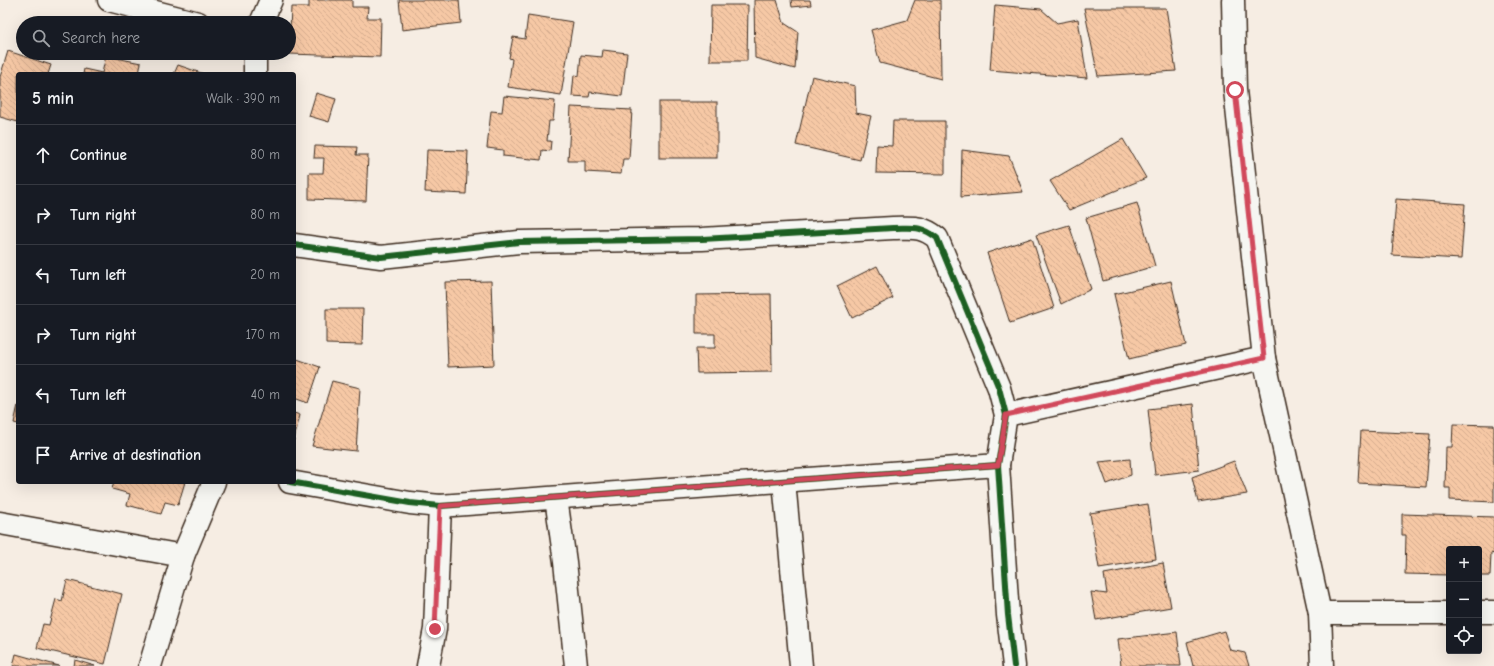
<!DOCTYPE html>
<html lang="en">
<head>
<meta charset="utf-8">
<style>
  :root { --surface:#171b24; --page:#20242c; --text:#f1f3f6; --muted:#9ea1a6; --line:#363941 }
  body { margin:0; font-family:"Comic Neue",sans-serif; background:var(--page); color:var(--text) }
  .controls { position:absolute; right:12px; bottom:12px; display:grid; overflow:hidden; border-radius:4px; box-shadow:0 4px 16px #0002 }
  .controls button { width:36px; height:36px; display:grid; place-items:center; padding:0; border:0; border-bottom:1px solid var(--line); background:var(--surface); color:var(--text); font:20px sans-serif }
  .stop { position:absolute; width:12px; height:12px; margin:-9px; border:3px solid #d1495b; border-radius:50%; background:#fff }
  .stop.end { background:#d1495b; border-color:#fff; box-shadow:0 1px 4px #0008 }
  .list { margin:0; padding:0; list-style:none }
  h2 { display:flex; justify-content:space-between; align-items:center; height:52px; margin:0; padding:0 16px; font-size:17px }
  h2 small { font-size:13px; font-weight:400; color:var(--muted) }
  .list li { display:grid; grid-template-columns:26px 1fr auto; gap:12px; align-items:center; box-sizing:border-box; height:60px; padding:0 16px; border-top:1px solid var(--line) }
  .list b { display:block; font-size:15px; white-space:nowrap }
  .list em { font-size:13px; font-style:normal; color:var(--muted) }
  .icon { flex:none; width:22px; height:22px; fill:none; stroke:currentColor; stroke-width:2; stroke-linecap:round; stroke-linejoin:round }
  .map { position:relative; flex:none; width:1494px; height:666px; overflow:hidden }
  .search { position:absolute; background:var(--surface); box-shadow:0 4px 16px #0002; left:16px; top:16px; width:280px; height:44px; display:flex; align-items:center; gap:10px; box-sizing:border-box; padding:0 14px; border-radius:22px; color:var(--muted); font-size:15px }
  .panel { position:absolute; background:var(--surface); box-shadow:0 4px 16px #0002; left:16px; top:72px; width:280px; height:412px; border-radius:4px }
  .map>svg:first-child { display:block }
  .building { fill:url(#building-back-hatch); stroke:#3b2a1e }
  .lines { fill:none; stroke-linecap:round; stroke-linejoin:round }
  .street-casing { stroke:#3b2a1e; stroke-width:25 }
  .street { stroke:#f6f6f2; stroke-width:22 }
  .cycleway-casing { stroke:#f6f6f2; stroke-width:8 }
  .cycleway { stroke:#1b5e20; stroke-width:6 }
  .route { stroke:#d1495b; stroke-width:5 }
</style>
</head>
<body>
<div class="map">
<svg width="1494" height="666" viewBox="0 0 1494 666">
  <defs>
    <pattern id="building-back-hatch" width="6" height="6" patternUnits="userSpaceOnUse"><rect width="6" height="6" fill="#f6c8a5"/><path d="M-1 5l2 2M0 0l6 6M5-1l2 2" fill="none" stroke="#d4ac8e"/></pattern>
  </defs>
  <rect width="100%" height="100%" fill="#f6ede3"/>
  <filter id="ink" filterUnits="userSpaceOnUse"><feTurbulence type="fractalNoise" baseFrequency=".025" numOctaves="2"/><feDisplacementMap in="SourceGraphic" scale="8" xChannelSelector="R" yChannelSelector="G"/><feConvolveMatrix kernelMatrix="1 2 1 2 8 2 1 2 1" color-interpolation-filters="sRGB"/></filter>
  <g filter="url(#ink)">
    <g class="building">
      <polygon points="309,0 352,0 352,7 368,7 367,18 381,18 380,57 289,54 291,7 309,7"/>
      <polygon points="399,0 459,0 461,23 402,30"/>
      <polygon points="754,0 777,0 784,23 798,32 795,69 755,58"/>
      <polygon points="791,0 810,0 811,5 792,7"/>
      <polygon points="915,0 940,0 941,79 880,63 871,30 907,20"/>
      <polygon points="711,5 748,5 747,61 710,61"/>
      <polygon points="995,5 1041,9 1057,23 1078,19 1087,78 990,70"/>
      <polygon points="1084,8 1166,8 1176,71 1098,76"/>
      <polygon points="528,15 573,22 561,95 508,87 512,59 509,58 513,37 525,39"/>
      <polygon points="603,50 627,53 622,96 590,92 589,97 572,96 574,75 579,76 581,55 602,57"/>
      <polygon points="8,51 51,65 48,74 18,74 18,122 0,117 0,77"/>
      <polygon points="106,56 141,63 139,74 83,74 84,69 102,73"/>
      <polygon points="178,65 204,74 174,74"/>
      <polygon points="812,76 855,86 856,113 871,116 860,160 796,145"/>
      <polygon points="316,93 336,99 329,122 309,116"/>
      <polygon points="504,96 555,101 553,121 549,121 547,141 551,141 550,151 542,150 541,160 503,156 503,150 487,148 491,111 502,112"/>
      <rect x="659" y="102" width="58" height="56"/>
      <polygon points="571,107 632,110 629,159 623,159 621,174 585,172 585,161 568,161"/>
      <polygon points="893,121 945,121 945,174 876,173 877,145 892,146"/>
      <polygon points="1123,139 1146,178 1069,210 1050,181"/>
      <polygon points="315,146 357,147 356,155 368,155 366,201 309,199 309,173 323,173 324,158 314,158"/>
      <polygon points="427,150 468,151 466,194 425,192"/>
      <polygon points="962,150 1009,156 1023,192 961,197"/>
      <polygon points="1396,199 1465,204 1461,259 1392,255"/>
      <polygon points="1137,203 1155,266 1103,281 1086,218"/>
      <polygon points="1069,225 1091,289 1061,304 1036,235"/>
      <polygon points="1032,238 1054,308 1010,323 987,253"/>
      <polygon points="877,266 893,298 852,318 837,286"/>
      <polygon points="491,281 494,365 448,367 445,282"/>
      <polygon points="1171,281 1186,345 1129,359 1114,294"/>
      <polygon points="771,294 772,372 697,373 696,348 715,348 715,334 696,334 696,295"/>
      <polygon points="326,309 363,309 362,345 326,344"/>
      <polygon points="294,358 320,367 308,403 294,398"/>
      <polygon points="332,381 360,388 356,451 312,446"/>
      <polygon points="1193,404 1199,470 1155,475 1148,409"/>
      <polygon points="18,405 18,424 14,423"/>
      <polygon points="294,413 300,415 294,440"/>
      <polygon points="1453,424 1494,425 1494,502 1450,500 1450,488 1445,488 1446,447 1452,447"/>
      <polygon points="1361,431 1430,434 1426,487 1358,483"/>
      <polygon points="1130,459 1131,475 1107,484 1099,462"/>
      <polygon points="1234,461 1247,494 1198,502 1192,477"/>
      <polygon points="114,482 185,482 178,505 165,502 161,514 127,505 130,494 112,489"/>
      <polygon points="1148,504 1156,559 1099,568 1090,513"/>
      <polygon points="1402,514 1494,517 1494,554 1491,553 1490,576 1479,576 1479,549 1449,549 1449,575 1405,574 1406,535 1402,535"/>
      <polygon points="1163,563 1171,607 1096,620 1091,592 1107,594 1104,574"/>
      <polygon points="67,580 122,594 105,664 37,648 43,624 49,625 56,599 62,601"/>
      <polygon points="1224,631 1230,650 1245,653 1249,666 1193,666 1187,642"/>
      <polygon points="1177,632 1181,666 1121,666 1118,639"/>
      <polygon points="16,654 59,666 13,666"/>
      <polygon points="75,660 95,666 74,666"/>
    </g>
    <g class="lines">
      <defs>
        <g id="street">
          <polyline points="109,0 198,23"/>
          <polyline points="1233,0 1235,90 1264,358 1320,613 1322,666"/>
          <polyline points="261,23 271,0"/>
          <polyline points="255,74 255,53"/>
          <path d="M294,245L381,257L519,242L702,239L893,228C912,228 921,225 937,238L999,388L1006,415L998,465L1008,615L1014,666"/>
          <polyline points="1006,415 1264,358"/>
          <polyline points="784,481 801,666"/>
          <polyline points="290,482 410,503 440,506 998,465"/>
          <polyline points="556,498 565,562 576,666"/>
          <polyline points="0,523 183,556 214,482"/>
          <polyline points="1479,612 1494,612"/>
          <polyline points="1320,613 1449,613"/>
          <polyline points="150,666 183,556"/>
          <polyline points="428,666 435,629 440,506"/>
        </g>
      </defs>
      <use href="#street" class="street-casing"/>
      <use href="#street" class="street"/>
      <defs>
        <g id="cycleway">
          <path d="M294,245L381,257L519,242L702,239L893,228C912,228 921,225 937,238L999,388L1006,415L998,465L1008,615L1014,666"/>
          <polyline points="290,482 410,503 440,506 998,465"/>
        </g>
      </defs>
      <use href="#cycleway" class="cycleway-casing"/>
      <use href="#cycleway" class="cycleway"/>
    </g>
  </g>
  <g class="lines" filter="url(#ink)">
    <polyline class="route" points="435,629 440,506 998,465 1006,415 1264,358 1235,90"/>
  </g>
</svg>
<div class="controls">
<button>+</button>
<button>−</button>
<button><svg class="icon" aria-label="locate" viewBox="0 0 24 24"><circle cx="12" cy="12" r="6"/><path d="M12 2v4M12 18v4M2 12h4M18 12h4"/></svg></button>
</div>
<div class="stop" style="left:1235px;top:90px"></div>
<div class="stop end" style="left:435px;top:629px"></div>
<div class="search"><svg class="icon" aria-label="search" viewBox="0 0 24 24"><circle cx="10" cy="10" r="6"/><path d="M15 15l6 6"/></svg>Search here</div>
<section class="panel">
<h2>5 min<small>Walk · 390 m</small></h2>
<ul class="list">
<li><svg class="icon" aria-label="ahead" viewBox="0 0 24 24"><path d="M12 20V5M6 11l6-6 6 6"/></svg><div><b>Continue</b></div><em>80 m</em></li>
<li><svg class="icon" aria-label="right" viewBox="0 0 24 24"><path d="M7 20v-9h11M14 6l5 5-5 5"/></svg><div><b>Turn right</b></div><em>80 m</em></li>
<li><svg class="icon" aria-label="left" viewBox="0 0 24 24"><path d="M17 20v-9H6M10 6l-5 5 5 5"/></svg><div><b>Turn left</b></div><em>20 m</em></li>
<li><svg class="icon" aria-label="right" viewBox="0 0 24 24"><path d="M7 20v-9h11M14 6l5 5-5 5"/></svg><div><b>Turn right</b></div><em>170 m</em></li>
<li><svg class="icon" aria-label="left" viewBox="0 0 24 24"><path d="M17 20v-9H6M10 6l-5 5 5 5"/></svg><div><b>Turn left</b></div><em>40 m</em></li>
<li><svg class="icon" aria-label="arrive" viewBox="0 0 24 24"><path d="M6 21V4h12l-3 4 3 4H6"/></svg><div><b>Arrive at destination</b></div></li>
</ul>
</section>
</div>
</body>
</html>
